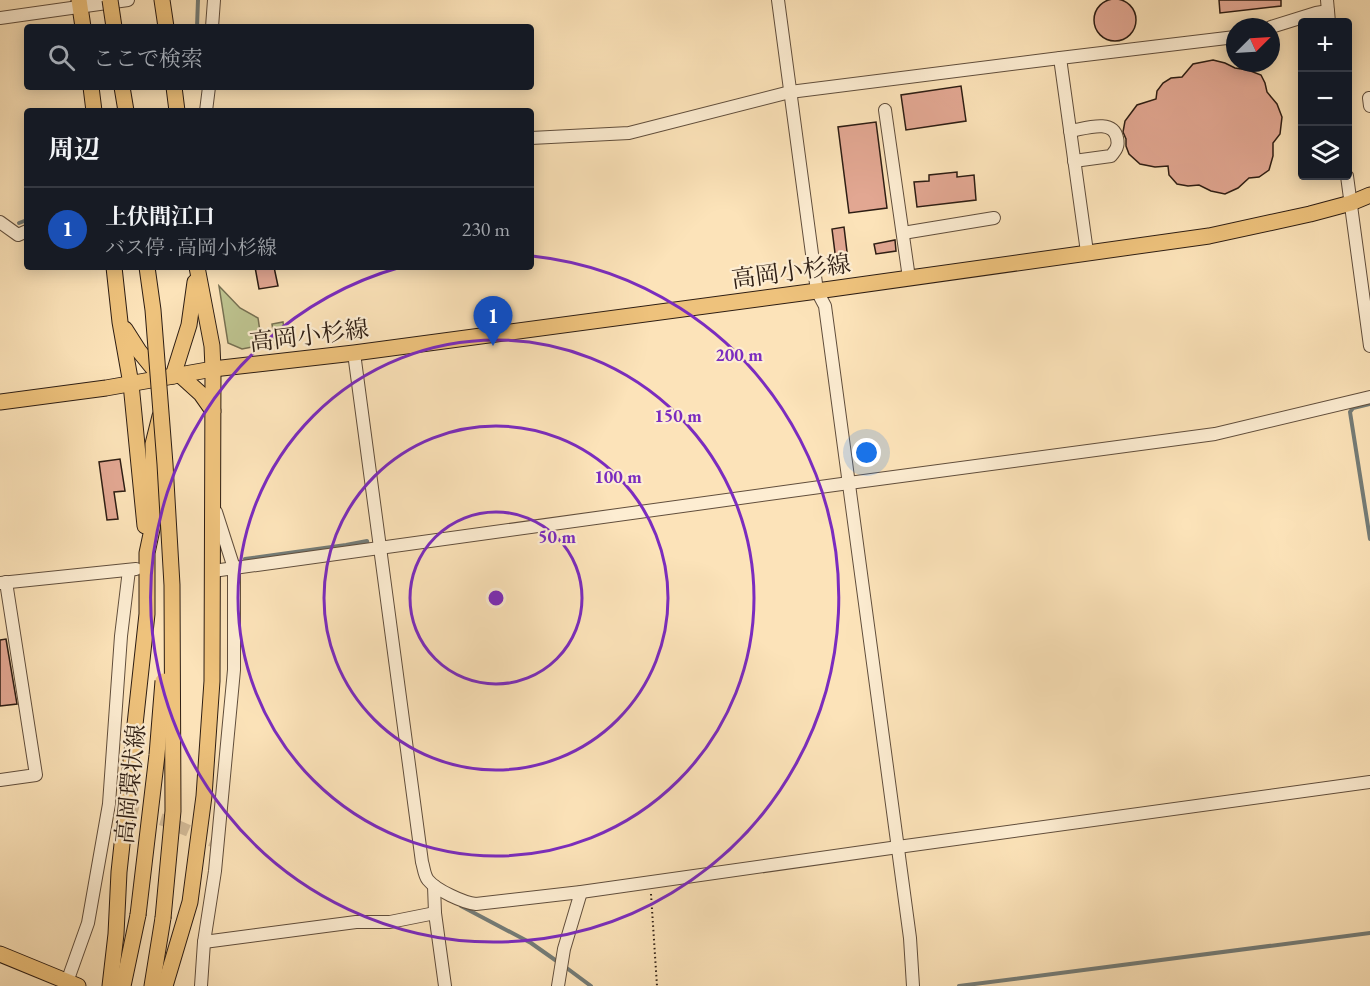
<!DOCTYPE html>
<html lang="ja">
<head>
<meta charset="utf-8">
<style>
  :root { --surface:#171b24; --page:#242831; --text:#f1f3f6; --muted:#9ea1a6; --line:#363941; --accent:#c59692 }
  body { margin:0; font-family:"EB Garamond","Noto Serif JP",serif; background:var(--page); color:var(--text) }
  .controls { position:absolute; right:18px; top:18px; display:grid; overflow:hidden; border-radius:6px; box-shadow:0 3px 15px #0003 }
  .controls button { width:54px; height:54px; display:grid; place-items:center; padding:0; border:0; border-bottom:2px solid var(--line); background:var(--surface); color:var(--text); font:30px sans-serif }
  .compass { position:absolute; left:1226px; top:18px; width:54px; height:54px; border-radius:50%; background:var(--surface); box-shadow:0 3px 15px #0003; rotate:66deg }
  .you { position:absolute; left:867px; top:453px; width:21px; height:21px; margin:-15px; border:4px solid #fff; border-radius:50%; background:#1a73e8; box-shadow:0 0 0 9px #1a73e833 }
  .badge { display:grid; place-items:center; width:39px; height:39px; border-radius:50%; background:var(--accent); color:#fff; font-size:20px; font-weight:700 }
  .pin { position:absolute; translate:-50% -50px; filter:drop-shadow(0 2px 3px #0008) }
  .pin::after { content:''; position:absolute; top:32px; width:21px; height:18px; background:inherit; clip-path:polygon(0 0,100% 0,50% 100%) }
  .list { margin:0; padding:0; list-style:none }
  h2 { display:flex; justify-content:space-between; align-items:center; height:78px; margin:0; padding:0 24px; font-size:26px }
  h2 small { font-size:20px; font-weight:400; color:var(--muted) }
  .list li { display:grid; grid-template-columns:39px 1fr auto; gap:18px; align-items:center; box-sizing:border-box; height:84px; padding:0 24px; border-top:2px solid var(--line) }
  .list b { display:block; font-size:22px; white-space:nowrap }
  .list p { margin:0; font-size:20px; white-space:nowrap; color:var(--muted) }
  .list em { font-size:20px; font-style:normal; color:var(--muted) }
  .icon { flex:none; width:33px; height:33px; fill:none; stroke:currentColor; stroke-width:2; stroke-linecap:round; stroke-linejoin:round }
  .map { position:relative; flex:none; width:1370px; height:986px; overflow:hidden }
  .search { position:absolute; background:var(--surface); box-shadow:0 3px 15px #0003; left:24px; top:24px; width:510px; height:66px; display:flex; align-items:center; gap:15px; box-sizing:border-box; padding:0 21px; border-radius:6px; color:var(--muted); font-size:22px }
  .panel { position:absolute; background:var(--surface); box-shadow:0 3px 15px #0003; left:24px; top:108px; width:510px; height:162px; border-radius:6px }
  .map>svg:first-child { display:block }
  .green { fill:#bec490; stroke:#767052; stroke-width:1.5 }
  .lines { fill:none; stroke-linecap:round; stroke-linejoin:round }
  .stream { stroke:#747c77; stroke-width:4 }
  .building { fill:#e2a792; stroke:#2d1d13; stroke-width:1.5 }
  .minor-tunnel { stroke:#d3bb98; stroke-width:12; stroke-dasharray:12 6; stroke-linecap:butt }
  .minor-casing { stroke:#614e3c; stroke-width:14 }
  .major-casing { stroke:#2d1d13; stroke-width:17 }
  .path { stroke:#2d1d13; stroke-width:2; stroke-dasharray:1.5 3; stroke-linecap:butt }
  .minor { stroke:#fdedd2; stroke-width:12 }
  .major { stroke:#eec27c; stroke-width:15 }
  .major-bridge-casing { stroke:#2d1d13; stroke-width:17; stroke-linecap:butt }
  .major-bridge { stroke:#eec27c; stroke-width:15 }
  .ring { fill:none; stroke:#7b2cbf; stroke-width:3 }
  .labels { text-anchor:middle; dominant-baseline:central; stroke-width:4.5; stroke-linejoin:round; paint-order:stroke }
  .street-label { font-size:24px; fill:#2d1d13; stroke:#fdedd2 }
  .centre { fill:#7b2cbf; stroke:#fdedd2; stroke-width:3 }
  .ring-label { font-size:18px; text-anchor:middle; font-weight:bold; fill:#7b2cbf; stroke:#fdedd2; stroke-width:4.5; stroke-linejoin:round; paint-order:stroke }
</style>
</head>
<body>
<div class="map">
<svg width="1370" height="986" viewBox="0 0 1370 986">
  <rect width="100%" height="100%" fill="#fce3b9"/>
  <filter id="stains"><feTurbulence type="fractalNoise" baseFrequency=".00333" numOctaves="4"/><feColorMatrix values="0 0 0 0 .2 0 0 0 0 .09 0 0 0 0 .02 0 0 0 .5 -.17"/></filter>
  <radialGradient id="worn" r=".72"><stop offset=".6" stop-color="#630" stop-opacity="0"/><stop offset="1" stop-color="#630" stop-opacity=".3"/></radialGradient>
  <g class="green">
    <polygon points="219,286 240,308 258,318 262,345 242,349 228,343"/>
    <polygon points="283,322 286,343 275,345 272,324"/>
  </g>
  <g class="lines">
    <g class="stream">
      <polyline points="197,27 198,0"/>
      <polyline points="19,223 27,220"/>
      <polyline points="1370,404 1353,408 1350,412 1370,539"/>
      <polyline points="245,559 346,545 367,541 368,546"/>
      <polyline points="461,906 531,943 558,962"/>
      <polyline points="564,966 591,986"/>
      <polyline points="959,986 1370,933"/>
    </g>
  </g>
  <g class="building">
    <circle cx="1115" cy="20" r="21"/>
    <polygon points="1219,0 1281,0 1281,6 1220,13"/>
    <polygon points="1213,60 1225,63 1235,68 1248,70 1261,75 1265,83 1267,92 1277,104 1282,117 1280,134 1273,143 1273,156 1269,170 1259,177 1249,178 1238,188 1225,194 1211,191 1199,185 1188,186 1177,184 1169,175 1168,166 1155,167 1140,164 1129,154 1126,146 1126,139 1123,132 1125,121 1137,105 1156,99 1157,91 1163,83 1171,78 1182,77 1193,64"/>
    <polygon points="961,86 966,121 906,130 901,95"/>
    <polygon points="876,122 887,208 849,213 838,127"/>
    <polygon points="957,172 957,177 974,175 976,200 917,207 914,182 929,181 929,175"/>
    <polygon points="844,227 848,260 836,261 832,229"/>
    <polygon points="895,240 896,251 876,254 874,244"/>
    <polygon points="255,267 274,267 278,286 259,289"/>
    <polygon points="120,459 125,491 114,492 118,519 107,520 99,462"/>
    <polygon points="6,639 17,704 0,706 0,640"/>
  </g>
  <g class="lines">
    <polyline class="minor-tunnel" points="109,804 163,820 217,843"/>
    <defs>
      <g id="minor">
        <polyline points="778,0 817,291 825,306 910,938 913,986"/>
        <polyline points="1327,0 1329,22"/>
        <polyline points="0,18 128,0"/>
        <polyline points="212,27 214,0"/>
        <polyline points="1271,27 1316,13 1328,11"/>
        <polyline points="1060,58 1087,252"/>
        <polyline points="1369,98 1370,106"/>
        <polyline points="885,110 909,278"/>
        <polyline points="206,111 209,87"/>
        <path d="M1070,131C1084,129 1113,118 1117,138C1119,146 1116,150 1111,156L1074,161"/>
        <polyline points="531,138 629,133 790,92 1060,58 1235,37"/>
        <polyline points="1347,176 1370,346"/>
        <polyline points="0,222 18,235 27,231"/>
        <polyline points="903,233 994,218"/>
        <path d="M354,353L422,862C424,868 424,875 428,880C436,890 464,903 476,904L581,892L898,847L1370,782"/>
        <polyline points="213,571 849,483 1215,434 1370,397"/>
        <polyline points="0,583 136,569"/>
        <polyline points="0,780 36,775 6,582"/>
        <polyline points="434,886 435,913 445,986"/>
        <polyline points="204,942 356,922 390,922 435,913"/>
        <polyline points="67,982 88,923 109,804 121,636 129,570"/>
        <polyline points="201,986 204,942 215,871 234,670 234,568 216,512"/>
        <polyline points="558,986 564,949 581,892"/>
      </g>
      <g id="major">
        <polyline points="79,0 83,27"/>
        <polyline points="162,0 166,27"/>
        <polyline points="91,87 94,111"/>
        <polyline points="122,87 126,111"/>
        <polyline points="174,87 177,111"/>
        <polyline points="114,267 120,322 131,384 145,526"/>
        <polyline points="125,329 139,351 161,378"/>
        <polyline points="180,375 201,394 213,411"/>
        <polyline points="173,376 189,325 195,282"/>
        <polyline points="0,402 106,388 213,369 354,353 817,291 1209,236 1310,214 1351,203 1370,195"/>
        <polyline points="0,954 78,986"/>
        <polyline points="110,986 116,934 119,872 147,614 147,553 154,520 153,444 160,416"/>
        <polyline points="123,986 138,915"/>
        <polyline points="152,986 163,918"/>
        <polyline points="165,986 190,902 204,796 212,681 213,369 212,346 197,267"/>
      </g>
    </defs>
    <use href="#minor" class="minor-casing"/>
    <use href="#major" class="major-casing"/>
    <polyline class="path" points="651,894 657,986"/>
    <use href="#minor" class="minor"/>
    <use href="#major" class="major"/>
    <defs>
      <g id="major-bridge">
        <polyline points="110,0 114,27"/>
        <polyline points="147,267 153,310 165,464 172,585 173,811 163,918"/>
        <polyline points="138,915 157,755 163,681"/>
      </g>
    </defs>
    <use href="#major-bridge" class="major-bridge-casing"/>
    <use href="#major-bridge" class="major-bridge"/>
  </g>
  <g class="ring">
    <circle cx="496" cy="598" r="86"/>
    <circle cx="496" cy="598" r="172"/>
    <circle cx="496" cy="598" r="258"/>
    <path d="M532 256A344 344 0 1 1 401 267"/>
  </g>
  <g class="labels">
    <g class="street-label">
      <text transform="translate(791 271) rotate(-8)">高岡小杉線</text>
      <text transform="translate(309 335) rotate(-7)">高岡小杉線</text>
      <text transform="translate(130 784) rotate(-84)">高岡環状線</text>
    </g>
  </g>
  <circle cx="496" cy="598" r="9" class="centre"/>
  <g class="ring-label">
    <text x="739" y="361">200 m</text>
    <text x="678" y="422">150 m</text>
    <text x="618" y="483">100 m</text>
    <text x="557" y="543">50 m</text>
  </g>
  <rect width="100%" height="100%" filter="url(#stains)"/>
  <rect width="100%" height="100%" fill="url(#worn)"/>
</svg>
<div class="controls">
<button>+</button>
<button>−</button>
<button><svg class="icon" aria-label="layers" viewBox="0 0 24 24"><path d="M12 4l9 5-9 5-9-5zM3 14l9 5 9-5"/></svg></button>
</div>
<svg class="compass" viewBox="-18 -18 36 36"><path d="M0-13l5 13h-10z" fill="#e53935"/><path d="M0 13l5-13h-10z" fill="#9ea1a6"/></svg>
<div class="you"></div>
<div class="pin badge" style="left:493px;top:346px;background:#1a4fb4">1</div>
<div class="search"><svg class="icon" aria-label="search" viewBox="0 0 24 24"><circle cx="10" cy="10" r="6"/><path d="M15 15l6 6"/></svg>ここで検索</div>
<section class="panel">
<h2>周辺<small></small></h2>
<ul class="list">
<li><span class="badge" style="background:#1a4fb4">1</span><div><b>上伏間江口</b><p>バス停 · 高岡小杉線</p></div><em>230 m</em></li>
</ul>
</section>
</div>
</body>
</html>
